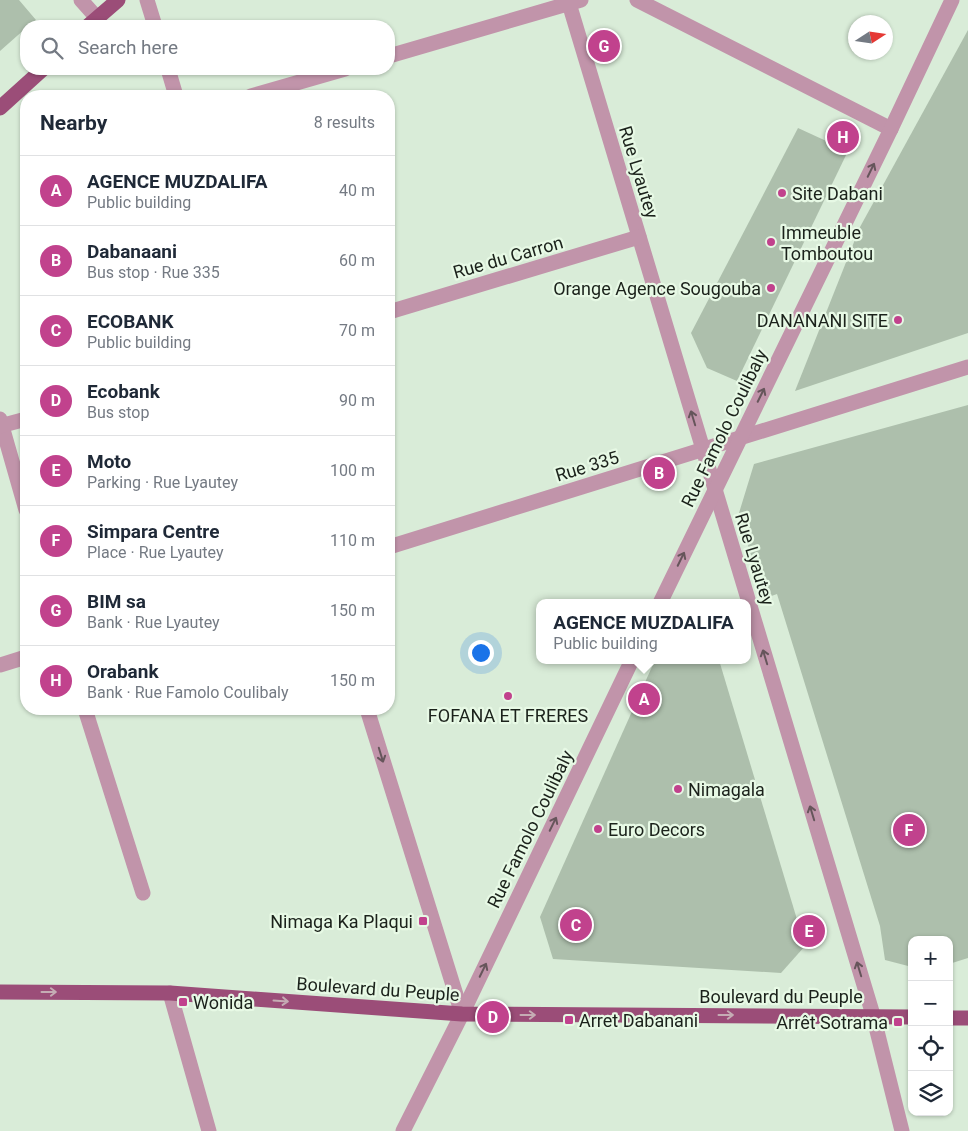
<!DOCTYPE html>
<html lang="en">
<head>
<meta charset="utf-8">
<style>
  :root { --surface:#fff; --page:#f6f6f7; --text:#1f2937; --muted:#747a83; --line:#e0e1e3; --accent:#c1428d }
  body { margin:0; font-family:Roboto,sans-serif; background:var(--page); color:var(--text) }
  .controls { position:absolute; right:15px; bottom:15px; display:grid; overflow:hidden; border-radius:10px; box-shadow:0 1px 4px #0004 }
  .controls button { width:45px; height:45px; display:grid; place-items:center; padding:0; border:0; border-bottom:1px solid var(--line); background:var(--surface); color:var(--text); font:25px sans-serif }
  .compass { position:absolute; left:848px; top:15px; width:45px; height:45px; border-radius:50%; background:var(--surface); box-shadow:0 1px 4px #0004; rotate:78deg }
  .you { position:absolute; left:480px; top:652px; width:18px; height:18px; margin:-12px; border:4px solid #fff; border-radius:50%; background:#1a73e8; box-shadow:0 0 0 8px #1a73e833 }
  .badge { display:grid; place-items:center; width:32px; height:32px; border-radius:50%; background:var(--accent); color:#fff; font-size:16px; font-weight:700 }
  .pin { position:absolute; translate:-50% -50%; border:2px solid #fff; box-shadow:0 1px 5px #0006 }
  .popup { position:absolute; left:536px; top:599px; width:215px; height:65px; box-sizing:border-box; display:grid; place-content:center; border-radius:10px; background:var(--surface); filter:drop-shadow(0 1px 4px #0005); font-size:16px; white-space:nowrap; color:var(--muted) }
  .popup b { font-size:19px; color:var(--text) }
  .popup::after { content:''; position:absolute; left:50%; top:100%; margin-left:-10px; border:10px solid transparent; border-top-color:var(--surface) }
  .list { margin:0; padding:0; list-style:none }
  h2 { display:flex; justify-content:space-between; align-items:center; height:65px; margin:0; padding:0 20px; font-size:21px }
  h2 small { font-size:16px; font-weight:400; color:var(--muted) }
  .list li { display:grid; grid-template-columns:32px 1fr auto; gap:15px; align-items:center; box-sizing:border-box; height:70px; padding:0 20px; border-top:1px solid var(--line) }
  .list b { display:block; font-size:19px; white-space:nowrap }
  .list p { margin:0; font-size:16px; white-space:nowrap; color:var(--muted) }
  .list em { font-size:16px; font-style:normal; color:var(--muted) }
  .icon { flex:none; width:28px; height:28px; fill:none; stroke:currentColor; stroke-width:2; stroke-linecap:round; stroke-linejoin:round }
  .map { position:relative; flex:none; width:968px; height:1131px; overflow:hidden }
  .search { position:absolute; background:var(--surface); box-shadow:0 1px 4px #0004; left:20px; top:20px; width:375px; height:55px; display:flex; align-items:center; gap:12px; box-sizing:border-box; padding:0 18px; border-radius:20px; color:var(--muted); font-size:19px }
  .panel { position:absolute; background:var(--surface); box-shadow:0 1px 4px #0004; left:20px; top:90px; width:375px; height:625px; border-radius:20px }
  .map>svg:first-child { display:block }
  .building { fill:#adbfac }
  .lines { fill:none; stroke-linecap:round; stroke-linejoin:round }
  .minor { stroke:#c194aa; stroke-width:15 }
  .major { stroke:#9b4d78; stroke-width:15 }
  .oneway { stroke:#66555b }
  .oneway2 { stroke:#c5acb4 }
  .poi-dot { fill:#c1428d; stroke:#e7f9e5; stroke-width:2 }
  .labels { text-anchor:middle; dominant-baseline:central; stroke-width:4.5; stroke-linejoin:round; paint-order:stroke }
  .street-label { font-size:18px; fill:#1b221b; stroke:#e7f9e5 }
  .poi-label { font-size:18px; fill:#1b221b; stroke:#e7f9e5; text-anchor:start }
</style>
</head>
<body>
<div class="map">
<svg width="968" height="1131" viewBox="0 0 968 1131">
  <rect width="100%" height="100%" fill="#d9ecd8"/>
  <g class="building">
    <polygon points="0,0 19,0 36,20 29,26 26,26 26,28 0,51"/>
    <polygon points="968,30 968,333 795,391 860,227"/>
    <polygon points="798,128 848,151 737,381 707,368 691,333"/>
    <polygon points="968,405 968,958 949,964 949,940 912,940 912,967 885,960 880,926 777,594 763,599 739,513 754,464"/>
    <polygon points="655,660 719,660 805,946 781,973 553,959 540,917"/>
  </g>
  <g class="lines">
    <g class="minor">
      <polyline points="81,0 97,18"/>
      <polyline points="147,0 155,26"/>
      <polyline points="568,0 873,1015 902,1131"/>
      <polyline points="637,0 891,129"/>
      <polyline points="389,56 581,0"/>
      <polyline points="168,69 176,96"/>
      <polyline points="251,96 345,69"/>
      <polyline points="389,312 639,237"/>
      <polyline points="0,419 26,510"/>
      <polyline points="0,426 26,419"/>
      <polyline points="389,547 968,367"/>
      <polyline points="660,603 891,129 952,0"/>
      <polyline points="0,665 26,657"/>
      <polyline points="85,709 143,893"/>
      <polyline points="367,709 462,1014"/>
      <polyline points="170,993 209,1131"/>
      <polyline points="403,1131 462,1014 632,660"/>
    </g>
    <g class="major">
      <polyline points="88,26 118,0"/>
      <polyline points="0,108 43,69"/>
      <polyline points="0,992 170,993 462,1014 912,1017"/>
      <polyline points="949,1018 968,1018"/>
    </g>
  </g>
  <defs><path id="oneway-shaft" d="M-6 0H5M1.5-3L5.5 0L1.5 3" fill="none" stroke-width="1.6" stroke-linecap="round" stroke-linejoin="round" transform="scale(1.25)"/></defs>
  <g class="oneway">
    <use href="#oneway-shaft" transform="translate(871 170) rotate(-64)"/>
    <use href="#oneway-shaft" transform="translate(761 395) rotate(-64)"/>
    <use href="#oneway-shaft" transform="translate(693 418) rotate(-107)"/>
    <use href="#oneway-shaft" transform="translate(681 559) rotate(-64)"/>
    <use href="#oneway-shaft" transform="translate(765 657) rotate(-107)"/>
    <use href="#oneway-shaft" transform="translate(381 755) rotate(73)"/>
    <use href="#oneway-shaft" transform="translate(812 813) rotate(-107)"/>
    <use href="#oneway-shaft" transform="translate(553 824) rotate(-64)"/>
    <use href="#oneway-shaft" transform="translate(859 969) rotate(-107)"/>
    <use href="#oneway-shaft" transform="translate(483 970) rotate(-64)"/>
  </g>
  <g class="oneway2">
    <use href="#oneway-shaft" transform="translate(49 992)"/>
    <use href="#oneway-shaft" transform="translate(281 1001) rotate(4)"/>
    <use href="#oneway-shaft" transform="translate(528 1015)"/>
    <use href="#oneway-shaft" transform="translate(726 1015)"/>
  </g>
  <g class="poi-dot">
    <circle cx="782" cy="193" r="5"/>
    <circle cx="771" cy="242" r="5"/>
    <circle cx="771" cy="288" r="5"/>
    <circle cx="898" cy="320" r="5"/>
    <circle cx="508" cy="696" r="5"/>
    <circle cx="678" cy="789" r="5"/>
    <circle cx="598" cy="829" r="5"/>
    <rect x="418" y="916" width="10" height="10" rx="2.5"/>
    <rect x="178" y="997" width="10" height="10" rx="2.5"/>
    <rect x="564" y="1015" width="10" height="10" rx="2.5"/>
    <rect x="893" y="1017" width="10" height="10" rx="2.5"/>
  </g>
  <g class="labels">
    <g class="street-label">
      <text transform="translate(639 172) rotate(73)">Rue Lyautey</text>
      <text transform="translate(508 257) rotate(-16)">Rue du Carron</text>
      <text transform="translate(724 428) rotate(-64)">Rue Famolo Coulibaly</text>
      <text transform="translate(587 466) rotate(-17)">Rue 335</text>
      <text transform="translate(755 559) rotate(73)">Rue Lyautey</text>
      <text transform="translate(530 829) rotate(-64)">Rue Famolo Coulibaly</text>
      <text transform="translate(378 989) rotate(4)">Boulevard du Peuple</text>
      <text x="781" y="996">Boulevard du Peuple</text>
    </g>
    <g class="poi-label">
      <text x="792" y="193">Site Dabani</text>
      <text x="781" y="232">Immeuble<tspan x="781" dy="21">Tomboutou</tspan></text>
      <text x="761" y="288" text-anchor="end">Orange Agence Sougouba</text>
      <text x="888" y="320" text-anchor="end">DANANANI SITE</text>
      <text x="508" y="715" text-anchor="middle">FOFANA ET FRERES</text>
      <text x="688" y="789">Nimagala</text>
      <text x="608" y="829">Euro Decors</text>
      <text x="413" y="921" text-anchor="end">Nimaga Ka Plaqui</text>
      <text x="193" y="1002">Wonida</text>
      <text x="579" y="1020">Arret Dabanani</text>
      <text x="888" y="1022" text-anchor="end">Arrêt Sotrama</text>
    </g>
  </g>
</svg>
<div class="controls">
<button>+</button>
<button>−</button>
<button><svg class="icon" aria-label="locate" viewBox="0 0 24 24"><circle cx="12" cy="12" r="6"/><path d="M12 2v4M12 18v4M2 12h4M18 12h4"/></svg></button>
<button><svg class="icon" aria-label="layers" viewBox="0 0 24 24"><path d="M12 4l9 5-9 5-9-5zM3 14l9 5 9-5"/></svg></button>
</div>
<svg class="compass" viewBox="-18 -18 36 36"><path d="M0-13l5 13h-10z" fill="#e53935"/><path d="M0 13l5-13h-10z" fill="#747a83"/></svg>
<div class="you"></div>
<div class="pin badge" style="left:644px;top:699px">A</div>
<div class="popup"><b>AGENCE MUZDALIFA</b>Public building</div>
<div class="pin badge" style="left:659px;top:473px">B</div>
<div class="pin badge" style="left:576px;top:925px">C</div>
<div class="pin badge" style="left:493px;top:1017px">D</div>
<div class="pin badge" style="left:809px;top:931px">E</div>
<div class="pin badge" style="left:909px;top:830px">F</div>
<div class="pin badge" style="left:604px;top:46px">G</div>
<div class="pin badge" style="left:843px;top:137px">H</div>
<div class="search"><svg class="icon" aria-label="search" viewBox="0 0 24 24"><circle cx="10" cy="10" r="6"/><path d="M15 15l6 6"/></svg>Search here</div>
<section class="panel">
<h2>Nearby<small>8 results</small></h2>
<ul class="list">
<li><span class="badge">A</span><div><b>AGENCE MUZDALIFA</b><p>Public building</p></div><em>40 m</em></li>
<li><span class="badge">B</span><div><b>Dabanaani</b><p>Bus stop · Rue 335</p></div><em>60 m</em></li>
<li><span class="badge">C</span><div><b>ECOBANK</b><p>Public building</p></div><em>70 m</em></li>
<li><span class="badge">D</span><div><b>Ecobank</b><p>Bus stop</p></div><em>90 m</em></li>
<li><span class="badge">E</span><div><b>Moto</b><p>Parking · Rue Lyautey</p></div><em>100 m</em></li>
<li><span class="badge">F</span><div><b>Simpara Centre</b><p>Place · Rue Lyautey</p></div><em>110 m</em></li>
<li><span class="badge">G</span><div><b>BIM sa</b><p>Bank · Rue Lyautey</p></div><em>150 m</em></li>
<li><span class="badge">H</span><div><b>Orabank</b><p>Bank · Rue Famolo Coulibaly</p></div><em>150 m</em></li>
</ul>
</section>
</div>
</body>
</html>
